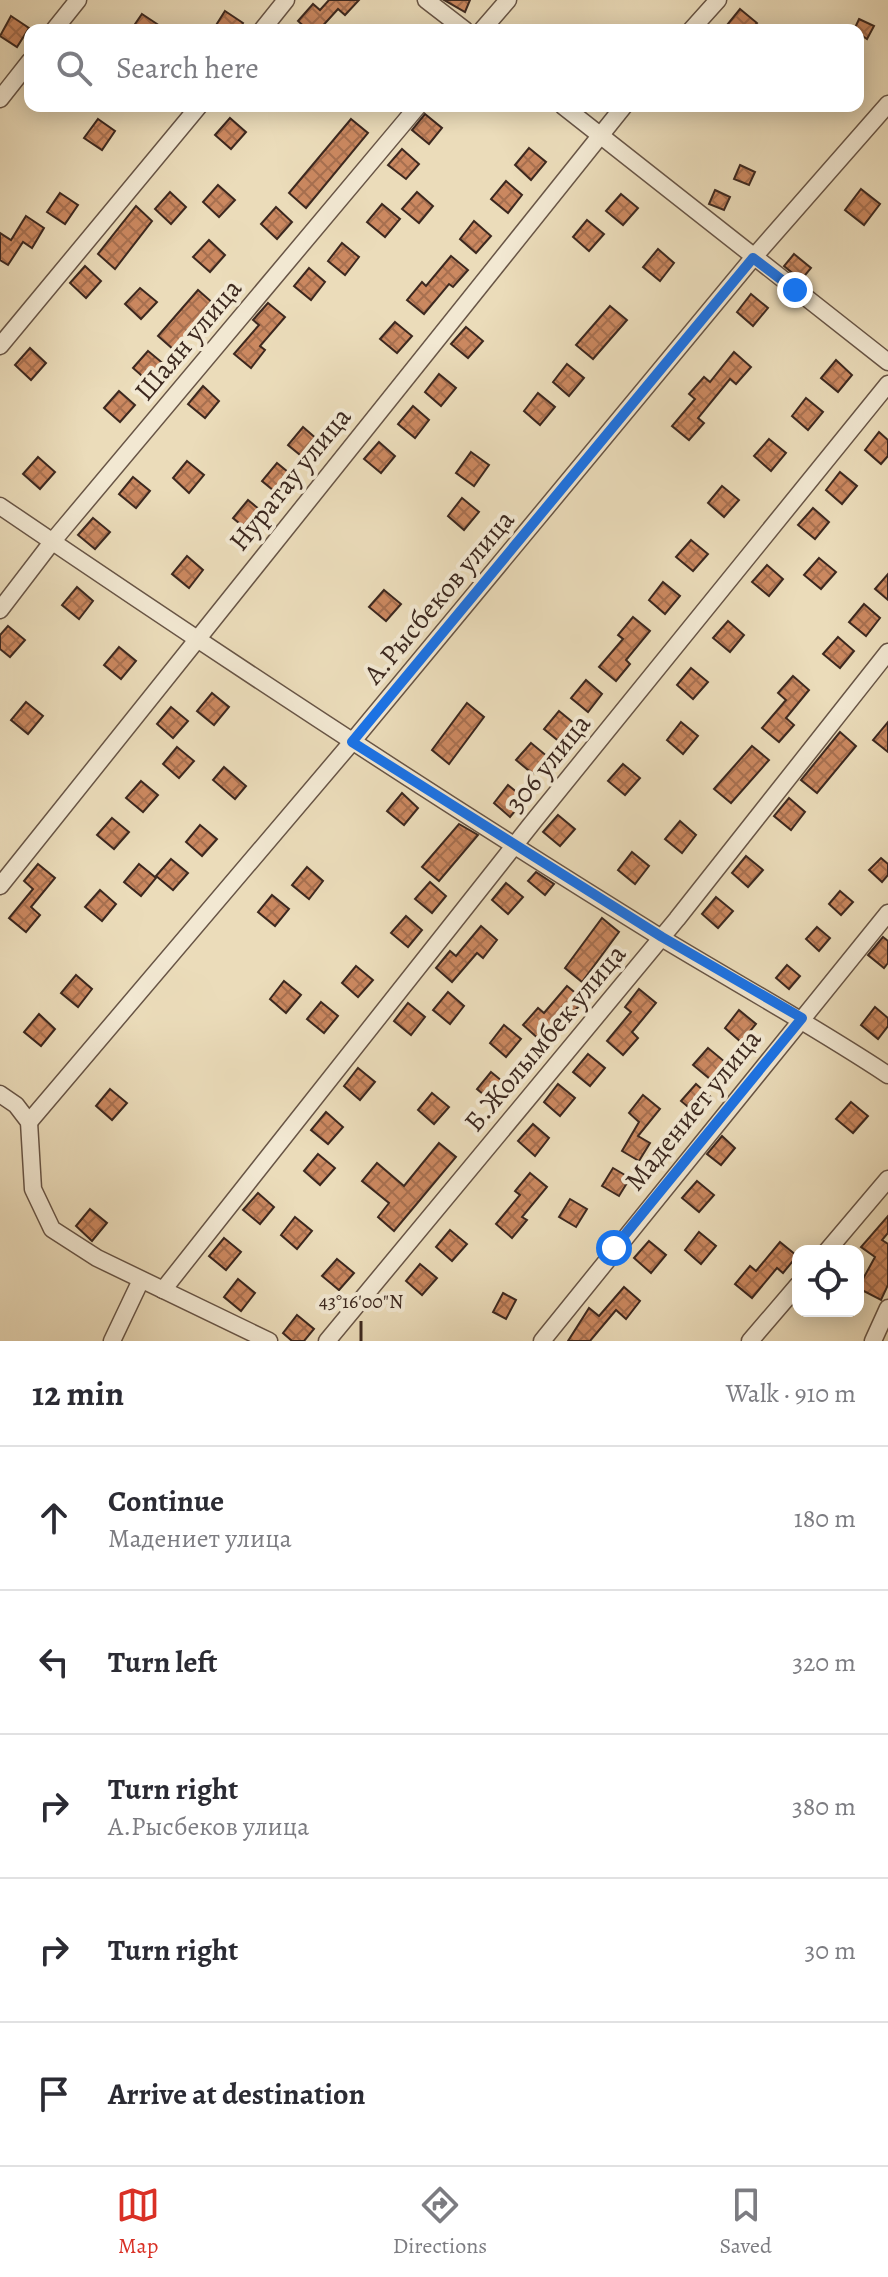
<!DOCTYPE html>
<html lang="en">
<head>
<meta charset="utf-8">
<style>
  :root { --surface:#fff; --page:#f2f2f3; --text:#2b2b33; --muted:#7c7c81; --line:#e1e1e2; --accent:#d93025 }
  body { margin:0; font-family:Alegreya,serif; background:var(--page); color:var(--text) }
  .controls { position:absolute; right:24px; bottom:24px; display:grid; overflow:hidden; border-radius:16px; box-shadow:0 4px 20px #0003 }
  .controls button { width:72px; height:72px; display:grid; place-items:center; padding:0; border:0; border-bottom:2px solid var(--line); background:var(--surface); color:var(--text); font:40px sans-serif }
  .stop { position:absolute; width:24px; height:24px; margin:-18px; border:6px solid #1a73e8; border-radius:50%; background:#fff }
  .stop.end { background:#1a73e8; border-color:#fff; box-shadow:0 2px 8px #0008 }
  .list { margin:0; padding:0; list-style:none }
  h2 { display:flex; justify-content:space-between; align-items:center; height:104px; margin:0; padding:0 32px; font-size:34px }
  h2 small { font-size:26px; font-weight:400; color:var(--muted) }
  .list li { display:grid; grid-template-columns:52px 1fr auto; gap:24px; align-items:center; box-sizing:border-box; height:144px; padding:0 32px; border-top:2px solid var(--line) }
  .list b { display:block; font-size:30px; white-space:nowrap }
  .list p { margin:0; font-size:26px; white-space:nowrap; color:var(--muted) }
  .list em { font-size:26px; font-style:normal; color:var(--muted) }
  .icon { flex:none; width:44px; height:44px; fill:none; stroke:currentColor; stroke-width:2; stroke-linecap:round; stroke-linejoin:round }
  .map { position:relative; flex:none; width:888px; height:1341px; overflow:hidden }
  .search { position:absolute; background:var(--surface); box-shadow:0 4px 20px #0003; left:24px; right:24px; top:24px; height:88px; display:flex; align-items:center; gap:20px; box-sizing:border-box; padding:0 28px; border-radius:16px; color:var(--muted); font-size:30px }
  .sheet { height:824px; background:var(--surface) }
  nav { display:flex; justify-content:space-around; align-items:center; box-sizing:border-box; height:112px; border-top:2px solid var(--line); background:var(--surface); font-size:22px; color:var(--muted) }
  nav a { display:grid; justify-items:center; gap:4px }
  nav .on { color:var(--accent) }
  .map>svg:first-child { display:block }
  .building { fill:url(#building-cross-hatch); stroke:#3c281f; stroke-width:2 }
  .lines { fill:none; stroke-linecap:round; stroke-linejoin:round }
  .minor-casing { stroke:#685546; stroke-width:19 }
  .minor { stroke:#f2e8d2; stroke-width:16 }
  .route { stroke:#1a73e8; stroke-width:10 }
  .ticks { fill:none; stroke:#3c281f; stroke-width:3 }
  .labels { text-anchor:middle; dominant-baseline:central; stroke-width:8; stroke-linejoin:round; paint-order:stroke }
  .street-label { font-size:28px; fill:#3c281f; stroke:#f2e8d2 }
  .ticks-label { font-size:20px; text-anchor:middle; fill:#3c281f; stroke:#f2e8d2; stroke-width:8; stroke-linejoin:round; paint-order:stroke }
</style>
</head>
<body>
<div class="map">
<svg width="888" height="1341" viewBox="0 0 888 1341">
  <defs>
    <pattern id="building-cross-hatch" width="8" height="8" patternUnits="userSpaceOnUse" patternTransform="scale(2)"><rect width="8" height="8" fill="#cb8860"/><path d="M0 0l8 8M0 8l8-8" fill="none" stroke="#a66f4f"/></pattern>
  </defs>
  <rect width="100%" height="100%" fill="#ebdcba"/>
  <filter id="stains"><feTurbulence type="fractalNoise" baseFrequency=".0025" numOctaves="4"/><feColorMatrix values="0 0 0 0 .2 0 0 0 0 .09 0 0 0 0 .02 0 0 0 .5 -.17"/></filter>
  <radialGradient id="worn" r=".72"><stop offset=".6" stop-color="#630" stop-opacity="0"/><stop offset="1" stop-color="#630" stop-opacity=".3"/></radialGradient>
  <g class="building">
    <polygon points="329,0 359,0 345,15 338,9 319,30 308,30 298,21 313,4 320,10"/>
    <polygon points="444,0 470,0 465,12"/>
    <polygon points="740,9 757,23 751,30 723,30"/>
    <polygon points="225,11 243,23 239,30 213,30"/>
    <polygon points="142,14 166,30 131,30"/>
    <polygon points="11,16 29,28 17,47 0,36"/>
    <polygon points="859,19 874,26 867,39 854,30"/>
    <polygon points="425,114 442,128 429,144 412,130"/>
    <polygon points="230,118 246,132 231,149 215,135"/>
    <polygon points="98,119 115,131 102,150 84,138"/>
    <polygon points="351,119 368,133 306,208 289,193"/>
    <polygon points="529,148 546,162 531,180 515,165"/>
    <polygon points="402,149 419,164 406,179 388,165"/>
    <polygon points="740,165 755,172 749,185 734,179"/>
    <polygon points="506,181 522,195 508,213 491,199"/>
    <polygon points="218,185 235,200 219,217 203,202"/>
    <polygon points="861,189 880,204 864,225 845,210"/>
    <polygon points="715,190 730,197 724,210 709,204"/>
    <polygon points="170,192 186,207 171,224 155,209"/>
    <polygon points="417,192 433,206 419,223 402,209"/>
    <polygon points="60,193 78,205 65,224 47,212"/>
    <polygon points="621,194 638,208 623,225 606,211"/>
    <polygon points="382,204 400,219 385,237 367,222"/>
    <polygon points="136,206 152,221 115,269 98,254"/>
    <polygon points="276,207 292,222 277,239 261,224"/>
    <polygon points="26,216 44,228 32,248 23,242 8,265 0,260 0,233 11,240"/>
    <polygon points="587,220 604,234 589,251 573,237"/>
    <polygon points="474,221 491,236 476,253 460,239"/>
    <polygon points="209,240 225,255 210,272 193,257"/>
    <polygon points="342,243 359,257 345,275 328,261"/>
    <polygon points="658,249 674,263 660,281 643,267"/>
    <polygon points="794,254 811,268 801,280 784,266"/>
    <polygon points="451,256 468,270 453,287 449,284 424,314 407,300 422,282 426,286"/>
    <polygon points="85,266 101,281 86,298 70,283"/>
    <polygon points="309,268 325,282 311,300 294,286"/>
    <polygon points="140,288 157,302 141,319 125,304"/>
    <polygon points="198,290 214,304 174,350 158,336"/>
    <polygon points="751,294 768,308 753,326 737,312"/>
    <polygon points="268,303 285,317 260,346 265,350 251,368 234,354 259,325 253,320"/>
    <polygon points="610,306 627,320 593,359 576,345"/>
    <polygon points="395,322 412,336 397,353 380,339"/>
    <polygon points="466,327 483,341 468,358 451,344"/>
    <polygon points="30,348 46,363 31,380 15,365"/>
    <polygon points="148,351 165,365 149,382 133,368"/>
    <polygon points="734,352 751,367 736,384 730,379 698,418 704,423 689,440 672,426 695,399 689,394 704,377 710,382"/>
    <polygon points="836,360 852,375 838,392 821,378"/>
    <polygon points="567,364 584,378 569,396 553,382"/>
    <polygon points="439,374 456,388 441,406 425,392"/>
    <polygon points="203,386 219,401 205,418 188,404"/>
    <polygon points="119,391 135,405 120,422 104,408"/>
    <polygon points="538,393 555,407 540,425 524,411"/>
    <polygon points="806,398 823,412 808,430 792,416"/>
    <polygon points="413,406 429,420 415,438 398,424"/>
    <polygon points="303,427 319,441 305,459 288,445"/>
    <polygon points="879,432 888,440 888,456 881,464 865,450"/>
    <polygon points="769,439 786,453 771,471 754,456"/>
    <polygon points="379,442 395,456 381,473 364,459"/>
    <polygon points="471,452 489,465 474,486 456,473"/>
    <polygon points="38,457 55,472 40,489 23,474"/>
    <polygon points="187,461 204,475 189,493 173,478"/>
    <polygon points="277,463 294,477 279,495 262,481"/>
    <polygon points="840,472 857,486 842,504 826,490"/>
    <polygon points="133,477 150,491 136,508 119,494"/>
    <polygon points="722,486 739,500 724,517 708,503"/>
    <polygon points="462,498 479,512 464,530 448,516"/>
    <polygon points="248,500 265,514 250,532 233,518"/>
    <polygon points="813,508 829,522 815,539 798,525"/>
    <polygon points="93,518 110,532 95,549 78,535"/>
    <polygon points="691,540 708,554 693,571 676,557"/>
    <polygon points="187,556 203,570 189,588 172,574"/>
    <polygon points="819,558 836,572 821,589 804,575"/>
    <polygon points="767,565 783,579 769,596 752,582"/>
    <polygon points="888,574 888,600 875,589"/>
    <polygon points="663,582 680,596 665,614 649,600"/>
    <polygon points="77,587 93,601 79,619 62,605"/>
    <polygon points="384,590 401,604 386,621 369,607"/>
    <polygon points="864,604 880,618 866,636 849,622"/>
    <polygon points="633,617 650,631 626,660 630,664 616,681 599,667 623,639 618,635"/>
    <polygon points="728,621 744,635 730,652 713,638"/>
    <polygon points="8,626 25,640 10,657 0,649 0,635"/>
    <polygon points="838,637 854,651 840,668 823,654"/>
    <polygon points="119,647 136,661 121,679 104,665"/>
    <polygon points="691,668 708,682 693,699 677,685"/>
    <polygon points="793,676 809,690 786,718 794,725 779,742 762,728 786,700 778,693"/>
    <polygon points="586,680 602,694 588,712 571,698"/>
    <polygon points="212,693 229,707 214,725 197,711"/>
    <polygon points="26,702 43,716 28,734 11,720"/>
    <polygon points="467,703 484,717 449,764 432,750"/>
    <polygon points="171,707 188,721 173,738 157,724"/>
    <polygon points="559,711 576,725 561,743 544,729"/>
    <polygon points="681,722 698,736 683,754 667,740"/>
    <polygon points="888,722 888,752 873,740"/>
    <polygon points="840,732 856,746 817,793 801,780"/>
    <polygon points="531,743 548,757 533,774 516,760"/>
    <polygon points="752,746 769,760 731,803 714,789"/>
    <polygon points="177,747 194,761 179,778 163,764"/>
    <polygon points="623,764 640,778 625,795 608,781"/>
    <polygon points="224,767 246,786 235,799 213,780"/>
    <polygon points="141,781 158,795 143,812 126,798"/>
    <polygon points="508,785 525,799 510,817 494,803"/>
    <polygon points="402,793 418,808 404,825 387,811"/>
    <polygon points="789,798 805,812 791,830 774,816"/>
    <polygon points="558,815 575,829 560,846 543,832"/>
    <polygon points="112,818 129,832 114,849 97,835"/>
    <polygon points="680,821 696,835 682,853 665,839"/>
    <polygon points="459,824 478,835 439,881 422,867"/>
    <polygon points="200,825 217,839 202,856 186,842"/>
    <polygon points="632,852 649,866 635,884 618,870"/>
    <polygon points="746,856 763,870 748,887 732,873"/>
    <polygon points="881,858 888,864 888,875 882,882 869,870"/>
    <polygon points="171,859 188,873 173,890 156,876"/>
    <polygon points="38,864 55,878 31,907 40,915 26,932 9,918 33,889 24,881"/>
    <polygon points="139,864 156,878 141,896 124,882"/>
    <polygon points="307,867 323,881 309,899 292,885"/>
    <polygon points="536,872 554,884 545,895 528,881"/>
    <polygon points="430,882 446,896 432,913 415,899"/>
    <polygon points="506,883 523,897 508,914 492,900"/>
    <polygon points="100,890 116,904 102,921 85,907"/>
    <polygon points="840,891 853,902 841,915 829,904"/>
    <polygon points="272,895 289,909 275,926 258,912"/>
    <polygon points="716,897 733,911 718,928 702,914"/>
    <polygon points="406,916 422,930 408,947 391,933"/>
    <polygon points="602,918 619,932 582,982 565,968"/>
    <polygon points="481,926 497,940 483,958 477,953 452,982 436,968 450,951 456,956"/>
    <polygon points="817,927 830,938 819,951 806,939"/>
    <polygon points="883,937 888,941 888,963 884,968 868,955"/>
    <polygon points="787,965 800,976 789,989 776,978"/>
    <polygon points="356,966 373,980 358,997 342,983"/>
    <polygon points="76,975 92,989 78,1007 61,993"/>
    <polygon points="284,981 301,995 286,1013 270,999"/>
    <polygon points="567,986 584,1000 569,1018 563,1012 540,1040 523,1025 538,1008 544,1013"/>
    <polygon points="639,989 656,1003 632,1032 638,1038 623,1055 607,1041 631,1012 625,1007"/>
    <polygon points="448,992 464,1006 450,1024 433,1010"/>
    <polygon points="321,1002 338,1016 324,1033 307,1019"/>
    <polygon points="408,1003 425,1017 411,1035 394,1021"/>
    <polygon points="875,1007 888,1018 888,1026 878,1039 861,1025"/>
    <polygon points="739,1010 756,1024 741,1042 725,1028"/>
    <polygon points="39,1014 55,1029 41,1046 24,1032"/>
    <polygon points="504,1025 521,1039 506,1057 490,1043"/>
    <polygon points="708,1048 725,1062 710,1079 693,1065"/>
    <polygon points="588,1054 605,1068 590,1086 573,1072"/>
    <polygon points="358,1068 375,1082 360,1100 344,1086"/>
    <polygon points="491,1072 508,1086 494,1103 477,1089"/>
    <polygon points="558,1084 575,1098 560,1116 544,1102"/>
    <polygon points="696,1084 712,1098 698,1115 681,1101"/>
    <polygon points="110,1089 127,1103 112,1120 96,1106"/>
    <polygon points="432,1093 449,1107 434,1124 418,1110"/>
    <polygon points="643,1095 660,1109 638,1136 650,1143 639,1161 622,1151 639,1122 629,1113"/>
    <polygon points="851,1102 868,1116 853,1133 836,1119"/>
    <polygon points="326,1112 343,1127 328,1144 311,1130"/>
    <polygon points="533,1124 549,1138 535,1156 518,1141"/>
    <polygon points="722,1136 735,1148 721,1165 707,1154"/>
    <polygon points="439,1143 456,1157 394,1231 378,1217 389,1203 362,1181 377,1163 404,1186"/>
    <polygon points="318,1154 335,1168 320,1185 304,1171"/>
    <polygon points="613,1168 630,1178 619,1196 602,1186"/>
    <polygon points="530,1173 547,1187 522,1217 527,1220 512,1238 496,1224 520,1195 515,1191"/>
    <polygon points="697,1181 714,1195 699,1212 682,1198"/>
    <polygon points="258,1193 274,1207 260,1224 243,1210"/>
    <polygon points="570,1199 587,1209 576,1227 559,1217"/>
    <polygon points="90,1209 107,1223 92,1241 76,1226"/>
    <polygon points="888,1216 888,1233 882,1240 888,1244 888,1285 881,1300 858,1288 875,1257 861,1247"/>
    <polygon points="295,1217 312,1231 297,1249 281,1235"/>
    <polygon points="450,1230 467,1244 452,1261 436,1247"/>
    <polygon points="699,1232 716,1246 701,1264 685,1250"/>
    <polygon points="224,1238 241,1252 226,1270 209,1256"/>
    <polygon points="649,1241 666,1255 651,1273 634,1258"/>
    <polygon points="780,1242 797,1256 783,1273 777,1268 752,1298 735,1284 750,1266 756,1271"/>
    <polygon points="337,1259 354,1273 339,1290 322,1276"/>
    <polygon points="420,1264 437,1278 422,1295 406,1281"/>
    <polygon points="238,1279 255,1293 241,1311 224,1297"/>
    <polygon points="624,1287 640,1301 626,1319 616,1310 590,1341 568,1341 589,1308 599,1316"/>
    <polygon points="503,1293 516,1300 506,1319 493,1312"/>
    <polygon points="297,1315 314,1329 304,1341 292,1341 283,1333"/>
  </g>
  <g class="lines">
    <defs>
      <g id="minor">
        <polyline points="426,0 465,30"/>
        <polyline points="54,30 78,0"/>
        <polyline points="262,30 286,0"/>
        <polyline points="482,30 508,0"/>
        <polyline points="691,30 718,0"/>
        <polyline points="0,99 30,61"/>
        <polyline points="563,106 888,362"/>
        <polyline points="0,346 199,106"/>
        <path d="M0,506C217,654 437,799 660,937C736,983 814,1026 888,1075"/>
        <polyline points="0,610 52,542 418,106"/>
        <polyline points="0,886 624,106"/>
        <polyline points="0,1094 16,1105 29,1122 33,1189 52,1229 97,1258 269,1341"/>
        <polyline points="29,1122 352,742 753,258 888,104"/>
        <polyline points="827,1251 888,1179"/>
        <polyline points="163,1290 533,822 888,384"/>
        <polyline points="112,1341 141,1280"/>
        <polyline points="327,1341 677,919 888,652"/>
        <polyline points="542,1341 888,913"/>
        <polyline points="750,1341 798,1285"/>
        <polyline points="873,1341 888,1308"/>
      </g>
    </defs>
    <use href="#minor" class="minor-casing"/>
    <use href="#minor" class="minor"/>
  </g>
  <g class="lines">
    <polyline class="route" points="614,1248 802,1018 662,937 352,742 753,258 795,290"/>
  </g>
  <path class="ticks" d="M361,1321V1341"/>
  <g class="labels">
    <g class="street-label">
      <text transform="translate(188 340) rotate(-50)">Шаян улица</text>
      <text transform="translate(290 479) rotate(-51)">Нуратау улица</text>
      <text transform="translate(439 597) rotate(-50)">А.Рысбеков улица</text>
      <text transform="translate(548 763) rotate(-51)">306 улица</text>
      <text transform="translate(545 1038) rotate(-50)">Б.Жолымбек улица</text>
      <text transform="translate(693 1110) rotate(-51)">Мадениет улица</text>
    </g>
  </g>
  <g class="ticks-label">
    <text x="361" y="1308">43°16'00"N</text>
  </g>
  <rect width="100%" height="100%" filter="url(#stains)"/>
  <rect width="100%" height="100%" fill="url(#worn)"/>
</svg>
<div class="controls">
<button><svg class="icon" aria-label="locate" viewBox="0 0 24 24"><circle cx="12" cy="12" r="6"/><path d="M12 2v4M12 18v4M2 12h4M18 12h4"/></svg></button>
</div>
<div class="stop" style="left:614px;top:1248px"></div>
<div class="stop end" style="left:795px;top:290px"></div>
<div class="search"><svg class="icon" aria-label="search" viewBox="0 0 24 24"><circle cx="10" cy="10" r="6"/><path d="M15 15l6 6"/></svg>Search here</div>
</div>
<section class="sheet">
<h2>12 min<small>Walk · 910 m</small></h2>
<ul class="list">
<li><svg class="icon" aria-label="ahead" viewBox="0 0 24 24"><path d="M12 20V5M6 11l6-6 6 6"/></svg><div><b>Continue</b><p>Мадениет улица</p></div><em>180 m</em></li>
<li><svg class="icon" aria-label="left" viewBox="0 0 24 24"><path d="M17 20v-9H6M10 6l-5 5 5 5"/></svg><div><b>Turn left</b></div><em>320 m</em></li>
<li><svg class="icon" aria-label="right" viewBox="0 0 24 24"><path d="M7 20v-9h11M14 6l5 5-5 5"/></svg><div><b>Turn right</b><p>А.Рысбеков улица</p></div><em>380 m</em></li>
<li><svg class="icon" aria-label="right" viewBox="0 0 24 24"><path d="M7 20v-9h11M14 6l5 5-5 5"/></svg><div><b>Turn right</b></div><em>30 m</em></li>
<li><svg class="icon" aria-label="arrive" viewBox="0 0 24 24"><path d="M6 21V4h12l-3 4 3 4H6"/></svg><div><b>Arrive at destination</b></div></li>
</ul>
</section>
<nav>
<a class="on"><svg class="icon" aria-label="map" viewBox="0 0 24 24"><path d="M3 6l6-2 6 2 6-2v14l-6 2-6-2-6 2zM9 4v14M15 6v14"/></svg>Map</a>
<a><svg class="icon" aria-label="directions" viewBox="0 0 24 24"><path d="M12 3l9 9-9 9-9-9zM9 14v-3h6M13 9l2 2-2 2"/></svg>Directions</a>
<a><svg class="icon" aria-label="saved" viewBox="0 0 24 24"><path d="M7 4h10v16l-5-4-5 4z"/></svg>Saved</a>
</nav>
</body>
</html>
